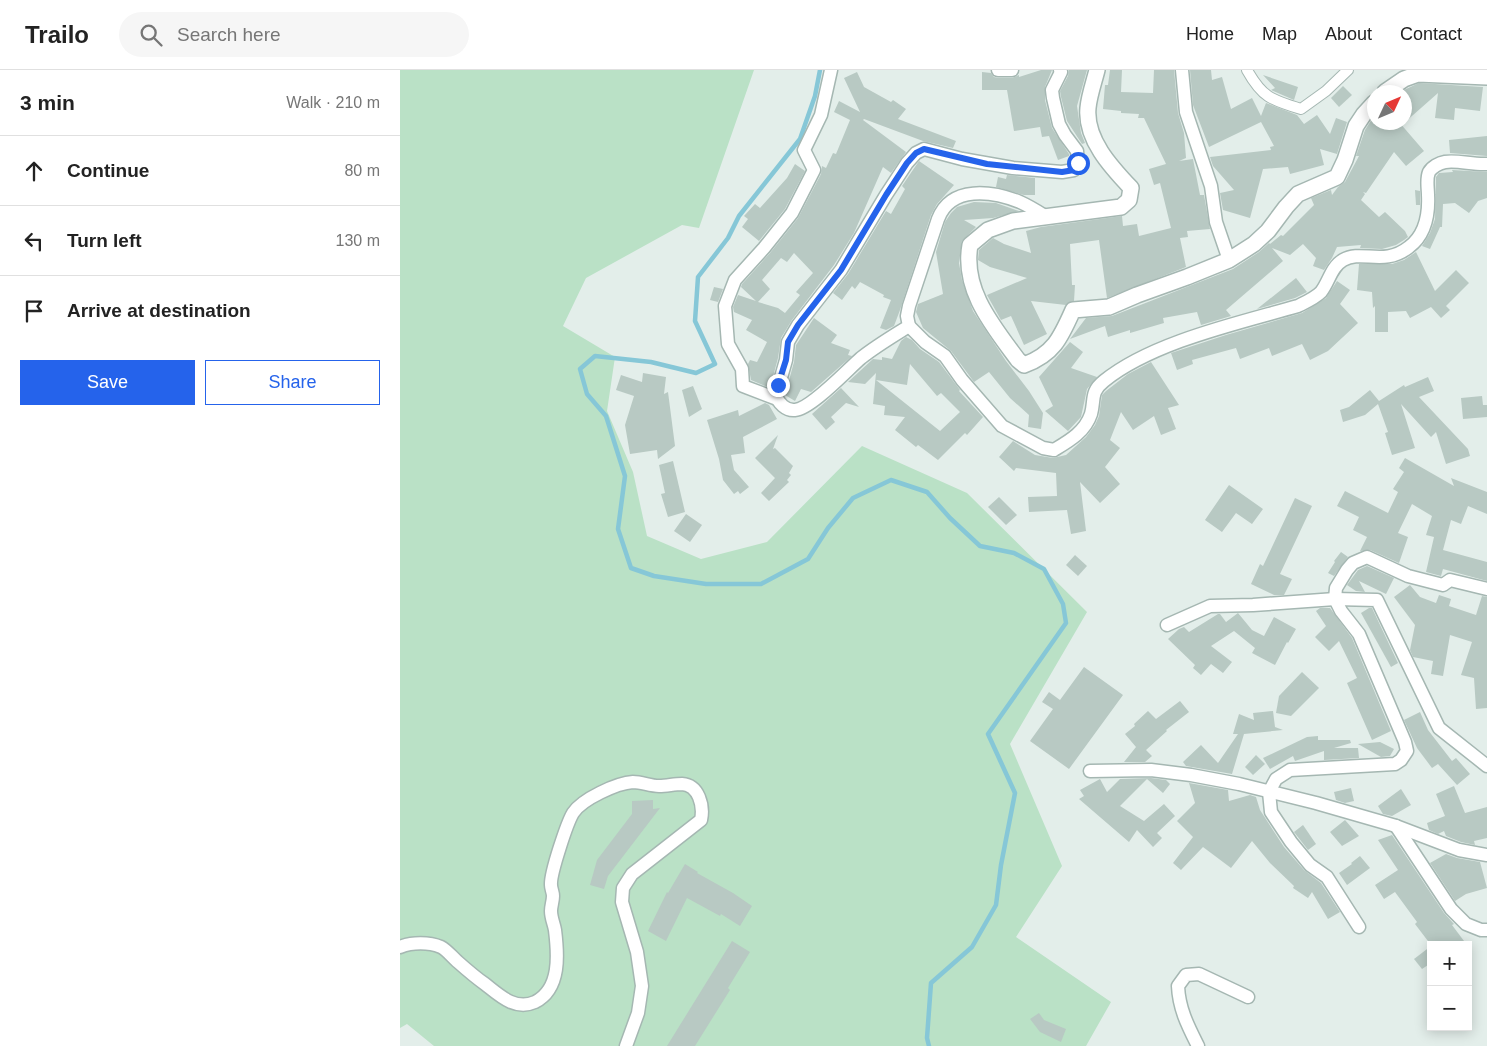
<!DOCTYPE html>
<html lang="en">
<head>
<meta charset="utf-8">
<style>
  :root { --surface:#fff; --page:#f6f6f6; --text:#222; --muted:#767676; --line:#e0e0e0; --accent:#2563eb }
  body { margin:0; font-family:Helvetica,sans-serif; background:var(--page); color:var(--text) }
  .controls { position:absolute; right:15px; bottom:15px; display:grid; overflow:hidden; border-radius:0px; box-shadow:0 2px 12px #0003 }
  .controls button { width:45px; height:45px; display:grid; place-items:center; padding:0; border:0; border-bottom:1px solid var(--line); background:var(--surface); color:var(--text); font:25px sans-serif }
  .compass { position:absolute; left:967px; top:15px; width:45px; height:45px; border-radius:50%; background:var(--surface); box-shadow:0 2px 12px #0003; rotate:46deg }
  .stop { position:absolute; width:15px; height:15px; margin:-11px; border:4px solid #2563eb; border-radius:50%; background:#fff }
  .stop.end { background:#2563eb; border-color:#fff; box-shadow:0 1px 5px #0008 }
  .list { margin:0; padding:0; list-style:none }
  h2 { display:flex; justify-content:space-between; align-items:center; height:65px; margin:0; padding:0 20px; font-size:21px }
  h2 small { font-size:16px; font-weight:400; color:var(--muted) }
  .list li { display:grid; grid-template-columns:32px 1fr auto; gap:15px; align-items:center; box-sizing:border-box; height:70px; padding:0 20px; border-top:1px solid var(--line) }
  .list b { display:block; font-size:19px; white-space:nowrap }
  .list em { font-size:16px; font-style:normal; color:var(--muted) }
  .actions { display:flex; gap:10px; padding:15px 20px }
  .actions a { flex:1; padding:11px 0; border:1px solid var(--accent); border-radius:0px; text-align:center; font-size:18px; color:var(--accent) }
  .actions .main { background:var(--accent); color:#fff }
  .icon { flex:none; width:28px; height:28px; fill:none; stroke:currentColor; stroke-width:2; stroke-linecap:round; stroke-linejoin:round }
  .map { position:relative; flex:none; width:1087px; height:976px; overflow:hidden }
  header { display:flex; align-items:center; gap:30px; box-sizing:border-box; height:70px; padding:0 25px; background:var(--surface); border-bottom:1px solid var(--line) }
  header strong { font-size:24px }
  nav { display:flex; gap:28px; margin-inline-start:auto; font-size:18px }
  .search { width:350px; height:45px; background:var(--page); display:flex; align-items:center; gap:12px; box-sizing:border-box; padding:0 18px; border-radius:28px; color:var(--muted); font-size:19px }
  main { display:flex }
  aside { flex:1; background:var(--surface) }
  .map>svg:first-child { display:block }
  .green { fill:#bae1c6 }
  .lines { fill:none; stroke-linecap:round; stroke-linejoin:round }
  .stream { stroke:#86c7d7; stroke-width:4.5 }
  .building { fill:#b8c9c3; fill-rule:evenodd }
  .pedestrian-casing { stroke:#a5b7b2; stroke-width:12 }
  .minor-casing { stroke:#a5b7b2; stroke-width:15 }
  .tertiary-casing { stroke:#a5b7b2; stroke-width:18 }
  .pedestrian { stroke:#fff; stroke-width:10 }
  .minor { stroke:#fff; stroke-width:12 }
  .tertiary { stroke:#fff; stroke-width:15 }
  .route { stroke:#2563eb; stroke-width:6 }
</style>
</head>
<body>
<header>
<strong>Trailo</strong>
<div class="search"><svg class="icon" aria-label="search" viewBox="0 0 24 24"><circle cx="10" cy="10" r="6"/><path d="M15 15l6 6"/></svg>Search here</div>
<nav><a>Home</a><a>Map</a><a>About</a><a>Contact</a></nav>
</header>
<main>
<aside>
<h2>3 min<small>Walk · 210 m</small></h2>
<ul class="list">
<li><svg class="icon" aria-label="ahead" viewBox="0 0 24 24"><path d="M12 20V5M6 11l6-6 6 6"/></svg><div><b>Continue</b></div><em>80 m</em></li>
<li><svg class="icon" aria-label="left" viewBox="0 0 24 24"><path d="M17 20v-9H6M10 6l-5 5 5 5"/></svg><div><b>Turn left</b></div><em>130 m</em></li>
<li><svg class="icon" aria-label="arrive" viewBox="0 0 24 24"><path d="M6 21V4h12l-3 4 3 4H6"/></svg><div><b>Arrive at destination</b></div></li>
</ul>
<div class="actions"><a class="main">Save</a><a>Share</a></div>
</aside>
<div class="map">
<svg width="1087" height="976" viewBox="0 0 1087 976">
  <rect width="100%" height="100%" fill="#e3eeea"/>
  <polygon class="green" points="0,0 354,0 299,158 282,155 186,208 163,256 215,287 207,341 233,402 247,466 301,489 367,472 462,376 567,423 687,542 610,674 662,796 616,867 711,932 686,976 34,976 7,954 0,958"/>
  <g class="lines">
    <polyline class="stream" points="420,0 415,26 400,69 339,146 328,168 298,207 295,251 315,294 296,303 251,292 195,286 180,299 187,324 206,346 225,406 218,459 231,498 254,506 306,514 361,514 408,489 428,458 453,428 491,410 527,422 550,448 580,476 614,483 644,499 663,534 666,553 588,664 615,723 601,795 596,835 572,877 531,913 527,968 529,976"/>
  </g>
  <g class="building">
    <polygon points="641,0 652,0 645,17 645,30 652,58 669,84 669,86 658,90 649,66 642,67 640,57 614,61 607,20 582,20 582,2 591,3 594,7 598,8 612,8 619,5 619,7"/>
    <polygon points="669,0 687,0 677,36 681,63 685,73 682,74 667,51 661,27 660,21 668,6"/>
    <polygon points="710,0 722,0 721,22 753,23 754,0 774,0 778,43 784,63 786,88 779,91 793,89 800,125 804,125 810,159 787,161 788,167 780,168 786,197 707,228 699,170 670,174 672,215 675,215 674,231 666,235 631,231 647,264 624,275 611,246 601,250 587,225 627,208 590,197 578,190 579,180 593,168 604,174 631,183 626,161 641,157 722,146 723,156 737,154 739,166 771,158 760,113 754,115 749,99 766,94 744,48 738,48 739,44 721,43 721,41 703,39 705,15 708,15"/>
    <polygon points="790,0 811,0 812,10 822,7 831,39 852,28 861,46 866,33 897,45 904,54 917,45 930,64 936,48 947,52 937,84 920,79 924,95 890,104 888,97 863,99 850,148 823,140 820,123 834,120 813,96 810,87 871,80 870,77 874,76 861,52 809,77 793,35"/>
    <path d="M457,2L464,17L491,32L493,30L506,39L498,49L556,71L553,78L523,71L464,49L463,50L506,82L491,103L483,97L454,163L434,195L392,250L381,268L378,288L370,318L351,310L348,294L350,290L357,292L367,272L346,260L352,250L334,242L333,237L338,225L356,231L341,217L342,214L370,183L398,148L421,104L422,96L426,98L433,83L436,84L450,50L434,42L439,31L460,42L444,8ZM394,183L413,203L396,222L400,225L385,243L378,238L358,232L370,219L362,210L381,188L387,192Z"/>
    <polygon points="863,5 898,17 894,30 871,20 875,18"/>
    <polygon points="1019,13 1083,17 1080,41 1055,38 1054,50 1035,48 1038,23 1004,53 1004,20"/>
    <polygon points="943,16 952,25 939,37 931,28"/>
    <polygon points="974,46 974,52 999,52 1024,81 1006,96 994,82 966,123 963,122 965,124 961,130 979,147 985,142 1005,161 1008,167 1004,170 996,175 982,179 960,178 961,175 937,177 932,188 924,200 913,196 916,188 903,174 890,185 872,178 883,191 826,240 831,246 801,255 797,242 763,248 764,253 730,263 730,260 708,267 705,256 670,269 686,248 712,246 833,199 859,182 869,173 870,174 881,165 883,166 914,135 911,128 931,120 932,125 938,117 945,112 959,86 956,86 965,60"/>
    <polygon points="1087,66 1087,86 1050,83 1049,70"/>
    <polygon points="519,91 554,115 537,134 531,145 500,240 494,256 486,260 480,258 491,230 483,227 484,225 460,212 455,219 452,216 442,230 433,223 448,204 486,141 491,144 505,119 502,116"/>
    <polygon points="395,94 405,101 385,139 359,171 342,157 348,149 344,146 355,134 360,138 387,108"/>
    <polygon points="1052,100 1087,102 1087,128 1078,131 1069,143 1055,133 1043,134 1042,157 1040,157 1030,179 1022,176 1030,163 1035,149 1036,107 1039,103 1053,102"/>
    <polygon points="607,105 635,108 635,125 624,125 596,117 598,107 606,109"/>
    <polygon points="1015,120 1020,121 1020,135 1016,135"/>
    <polygon points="574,132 596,133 619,141 593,148 564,150 576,157 562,171 559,193 562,210 573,241 606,291 629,321 643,343 641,359 628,357 629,345 610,328 589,302 574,312 551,281 523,258 516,242 518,234 543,224 536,182 545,152 551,143 557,137"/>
    <polygon points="1016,182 1035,221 1056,200 1069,213 1046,236 1050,240 1041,248 1031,237 1010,248 1006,241 988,242 988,262 975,262 975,236 973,238 972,222 957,220 959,194 992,194 1004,190"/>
    <polygon points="896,208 907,222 895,228 857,239"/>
    <polygon points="937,211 950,220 940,234 958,253 928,281 910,290 902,274 872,286 869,278 840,289 836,278 792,290 793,294 777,300 771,283 826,265 902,243 926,228"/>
    <polygon points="314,217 323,219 318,232 310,230"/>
    <polygon points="414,248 437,265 431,273 450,280 448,285 452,286 411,322 401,319 395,331 385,325 394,292 396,275"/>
    <path d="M506,267L512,270L520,279L539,292L560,320L559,321L583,347L567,365L565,363L538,390L518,375L516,377L495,360L505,347L484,345L485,336L473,334L476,303L465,314L448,312L473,289L482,290V287L492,289L501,271ZM510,294L537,326L541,323L560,342L540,361L476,310L507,315Z"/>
    <polygon points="670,272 683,282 671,298 697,307 687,319 681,347 668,361 645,341 653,336 639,307"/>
    <polygon points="751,292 779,335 768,338 776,359 761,365 754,346 733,360 721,342 710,370 720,378 705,397 720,414 700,433 680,412 686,461 671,464 667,440 629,442 628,427 657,426 656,403 616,398 614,401 599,387 613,371 635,385 653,388 666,385 686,367 695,355 699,346 702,325 706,321 728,304"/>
    <polygon points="243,303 266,307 264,324 268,322 275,376 258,389 257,380 230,384 225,355 234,326 216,320 221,305 242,312"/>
    <polygon points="1028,307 1034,321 1019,327 1068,379 1070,386 1046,394 1036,362 1031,367 1001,334 1015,378 992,385 985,363 988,362 978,334 965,345 943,352 940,340 949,337 970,320 979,331 1004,315 1005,317"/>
    <polygon points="293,316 302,339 289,347 282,320"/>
    <polygon points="441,318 459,337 446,333 431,347 435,352 426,360 412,344"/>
    <polygon points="1082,326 1083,335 1087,335 1087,347 1063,349 1061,328"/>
    <polygon points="365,333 369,335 377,349 343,367 345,383 331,385 334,400 349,417 340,424 338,421 334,424 323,410 319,389 307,350 338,340 339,346"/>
    <polygon points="378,365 373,379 375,378 393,396 389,403 391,405 387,410 389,412 369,431 361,423 375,408 355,388"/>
    <polygon points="1005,388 1054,416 1051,408 1087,422 1087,444 1068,436 1061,454 1051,450 1043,480 1087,492 1087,511 1043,499 1041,506 1026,502 1034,467 1026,465 1032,446 1012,434 998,463 1008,467 999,493 970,480 960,481 967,467 953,460 959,447 937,436 945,421 988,443 998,422 993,419 1004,402 999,398"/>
    <polygon points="273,391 285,442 268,447 261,424 265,423 259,395"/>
    <polygon points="829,415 863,439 852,454 836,443 822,462 805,450"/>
    <polygon points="599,427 617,445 606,455 588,437"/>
    <polygon points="895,428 912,436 880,504 892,509 884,525 874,525 851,514 860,494 863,496"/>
    <polygon points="286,444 302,455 290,472 274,461"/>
    <polygon points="941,482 948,487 934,506 928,503 935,492 934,491"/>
    <polygon points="675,485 687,496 678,506 666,495"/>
    <polygon points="967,496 994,508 986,524 959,511 965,522 956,521 947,515 958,500"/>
    <polygon points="1010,515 1020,527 1036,533 1039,525 1051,529 1049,536 1076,545 1082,526 1087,527 1087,638 1076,639 1074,608 1061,605 1072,572 1050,565 1043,606 1031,604 1033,591 1013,587 1010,580 1015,555 994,527"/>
    <polygon points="920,538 930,538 952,568 991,661 972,670 947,613 957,608 939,571 929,581 915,567 926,556 916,541"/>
    <polygon points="969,538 972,538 998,593 991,597 961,543"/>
    <polygon points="838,543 852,560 864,566 874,547 896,559 888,573 887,572 875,595 852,583 855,578 834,561 811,576 832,592 823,603 811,594 801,605 793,598 795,595 768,569 779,559 784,557 789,562 818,544 820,544 826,552"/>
    <polygon points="684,597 723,625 669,699 630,671 653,639 642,632 649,622 660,630"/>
    <polygon points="902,602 919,618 891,646 876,643 879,626"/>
    <polygon points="780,631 789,642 766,660 767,661 746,680 752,686 745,692 724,692 736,677 725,664 735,656 734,654 748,641 756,649"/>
    <polygon points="873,641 875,657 883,660 844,664 832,704 786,696 783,692 801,675 818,693 838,664 833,664 839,644 854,650 853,643"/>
    <polygon points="1020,642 1028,660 1052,691 1056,688 1070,704 1057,715 1038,694 1032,698 1017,678 1004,650"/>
    <polygon points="918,666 918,670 950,670 951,673 934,678 958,678 959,688 924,690 924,681 895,691 893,686 870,699 863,688 907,667"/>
    <polygon points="980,672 994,679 990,686 981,687 958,674"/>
    <polygon points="856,685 865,694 853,705 845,697"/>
    <polygon points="751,708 766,710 770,714 763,723 747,709 720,736 744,751 764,734 775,746 757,763 762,768 753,777 737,760 729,772 679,729 684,726 680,720 700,709 707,722 720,709"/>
    <polygon points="789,713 828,720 829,731 850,725 856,727 860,740 884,777 904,800 921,813 940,842 928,849 912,822 908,828 893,818 894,816 870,793 852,771 831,798 803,777 781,800 773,793 793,767 777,751 795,733"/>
    <polygon points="1054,716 1065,743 1087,737 1087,768 1074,771 1075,775 1061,772 1046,766 1044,761 1038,764 1029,760 1027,753 1045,746 1036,724"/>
    <polygon points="951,718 954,731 945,733 936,730 934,722"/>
    <polygon points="1001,719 1011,735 992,746 983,744 978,736"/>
    <polygon points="253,730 253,739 260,738 208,806 204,819 190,815 197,790 232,744 232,731"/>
    <polygon points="945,750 959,766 942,776 930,762"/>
    <polygon points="903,755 916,774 908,780 894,762"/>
    <polygon points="992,765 1044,843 1054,854 1052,855 1067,875 1031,875 1015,854 1017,852 995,822 984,829 975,815 998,800 978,770"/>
    <polygon points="1046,784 1057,788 1080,792 1087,818 1066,824 1055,831 1030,793"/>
    <polygon points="960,786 970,798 947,815 939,803 952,794 951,793"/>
    <polygon points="285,794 298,802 297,803 333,823 352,836 340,856 321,844 320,846 287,828 266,871 248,861 267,822 268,823"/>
    <polygon points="332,871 350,882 328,918 330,920 295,976 267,976"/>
    <polygon points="1031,876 1031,893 1022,899 1014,889"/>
    <polygon points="639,943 644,950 666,959 661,972 640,962 630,949"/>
  </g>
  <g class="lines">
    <defs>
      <path id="pedestrian" d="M847,0C862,27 871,30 901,39L926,21L948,0"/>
      <g id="minor">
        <polyline points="598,0 612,0"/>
        <polyline points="782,0 786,42 811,116 816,152 829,190"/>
        <path d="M645,146C637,141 629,136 620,132C592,121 551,115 538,149L509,236L507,246L509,256C493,266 476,276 461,288C447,300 411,339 395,340C386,341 378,333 376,325L386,290L388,272L398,255L441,200L486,125L507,93L516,83L524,79L562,89L613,98L662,102L674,100L678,93L677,81L665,65L659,54L653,28L652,20L661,2L660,0"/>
        <path d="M509,256L525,272L545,286L562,310L602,356L643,378L654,380C669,371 685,362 691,344C695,330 690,322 704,311C752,272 839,253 898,236C906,232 915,228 921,222C929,212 931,197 943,190C962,179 984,197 1009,177C1025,165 1029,144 1028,125C1028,118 1026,109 1029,102C1032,97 1039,93 1045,92C1058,90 1073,95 1087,94"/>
        <polyline points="377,329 343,316 342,299 328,274 325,236 335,210 364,178 392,143 414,100 404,80 421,45 431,0"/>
        <polyline points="767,555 810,536 853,535 935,529 977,530 1039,658 1087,696"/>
        <polyline points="690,701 751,700 791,705 839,714 916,733 996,756 1059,780 1087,785"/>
        <polyline points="996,756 1051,839 1066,854 1081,860 1087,860"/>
        <polyline points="959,857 927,807 910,795 891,772 871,742 869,722 876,709 890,700 995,694 1001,690 1007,681 1005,672 959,564 941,541 935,529 936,518 947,500 953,493 967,487 1008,506 1043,515 1050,510 1087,519"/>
        <path d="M0,877C12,872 29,872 41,877C47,880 53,888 58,892C67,900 75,907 85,914C99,925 115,941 135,932C161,919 158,884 155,860C154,854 151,848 151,841C151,836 153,831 153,826C153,822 151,819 151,815C150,804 167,753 173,743C182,729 217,713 233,712C242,712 250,716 259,716C267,716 274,714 282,714C299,715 304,736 301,750L232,804L223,818L222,832L237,882L242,916L238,943L226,976"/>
        <path d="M798,976C788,956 779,939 778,916L786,905L799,904L848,927"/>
      </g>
      <g id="tertiary">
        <path d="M697,0C694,12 689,26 688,38C685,69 711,97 731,118L729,130L721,137L613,151L588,160L570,175C562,220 593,256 618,290L624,295C654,284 661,267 673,240L709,237L737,225L787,207L829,190L854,174L868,161L886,137L898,124L937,107L945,90L956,56L964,44L974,33"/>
        <polyline points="985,22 1004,9 1018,4 1087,7"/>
      </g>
    </defs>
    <use href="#pedestrian" class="pedestrian-casing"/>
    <use href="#minor" class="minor-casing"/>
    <use href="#tertiary" class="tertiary-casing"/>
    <use href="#pedestrian" class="pedestrian"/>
    <use href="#minor" class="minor"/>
    <use href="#tertiary" class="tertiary"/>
  </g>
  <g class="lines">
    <polyline class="route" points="378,315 386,290 388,272 398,255 441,200 486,125 507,93 516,83 524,79 587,94 662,102 674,100 678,93"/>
  </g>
</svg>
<div class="controls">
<button>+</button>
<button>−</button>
</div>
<svg class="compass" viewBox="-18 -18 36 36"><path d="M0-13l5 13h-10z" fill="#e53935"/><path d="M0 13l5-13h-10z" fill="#767676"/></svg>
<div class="stop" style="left:678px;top:93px"></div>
<div class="stop end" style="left:378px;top:315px"></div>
</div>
</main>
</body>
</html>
